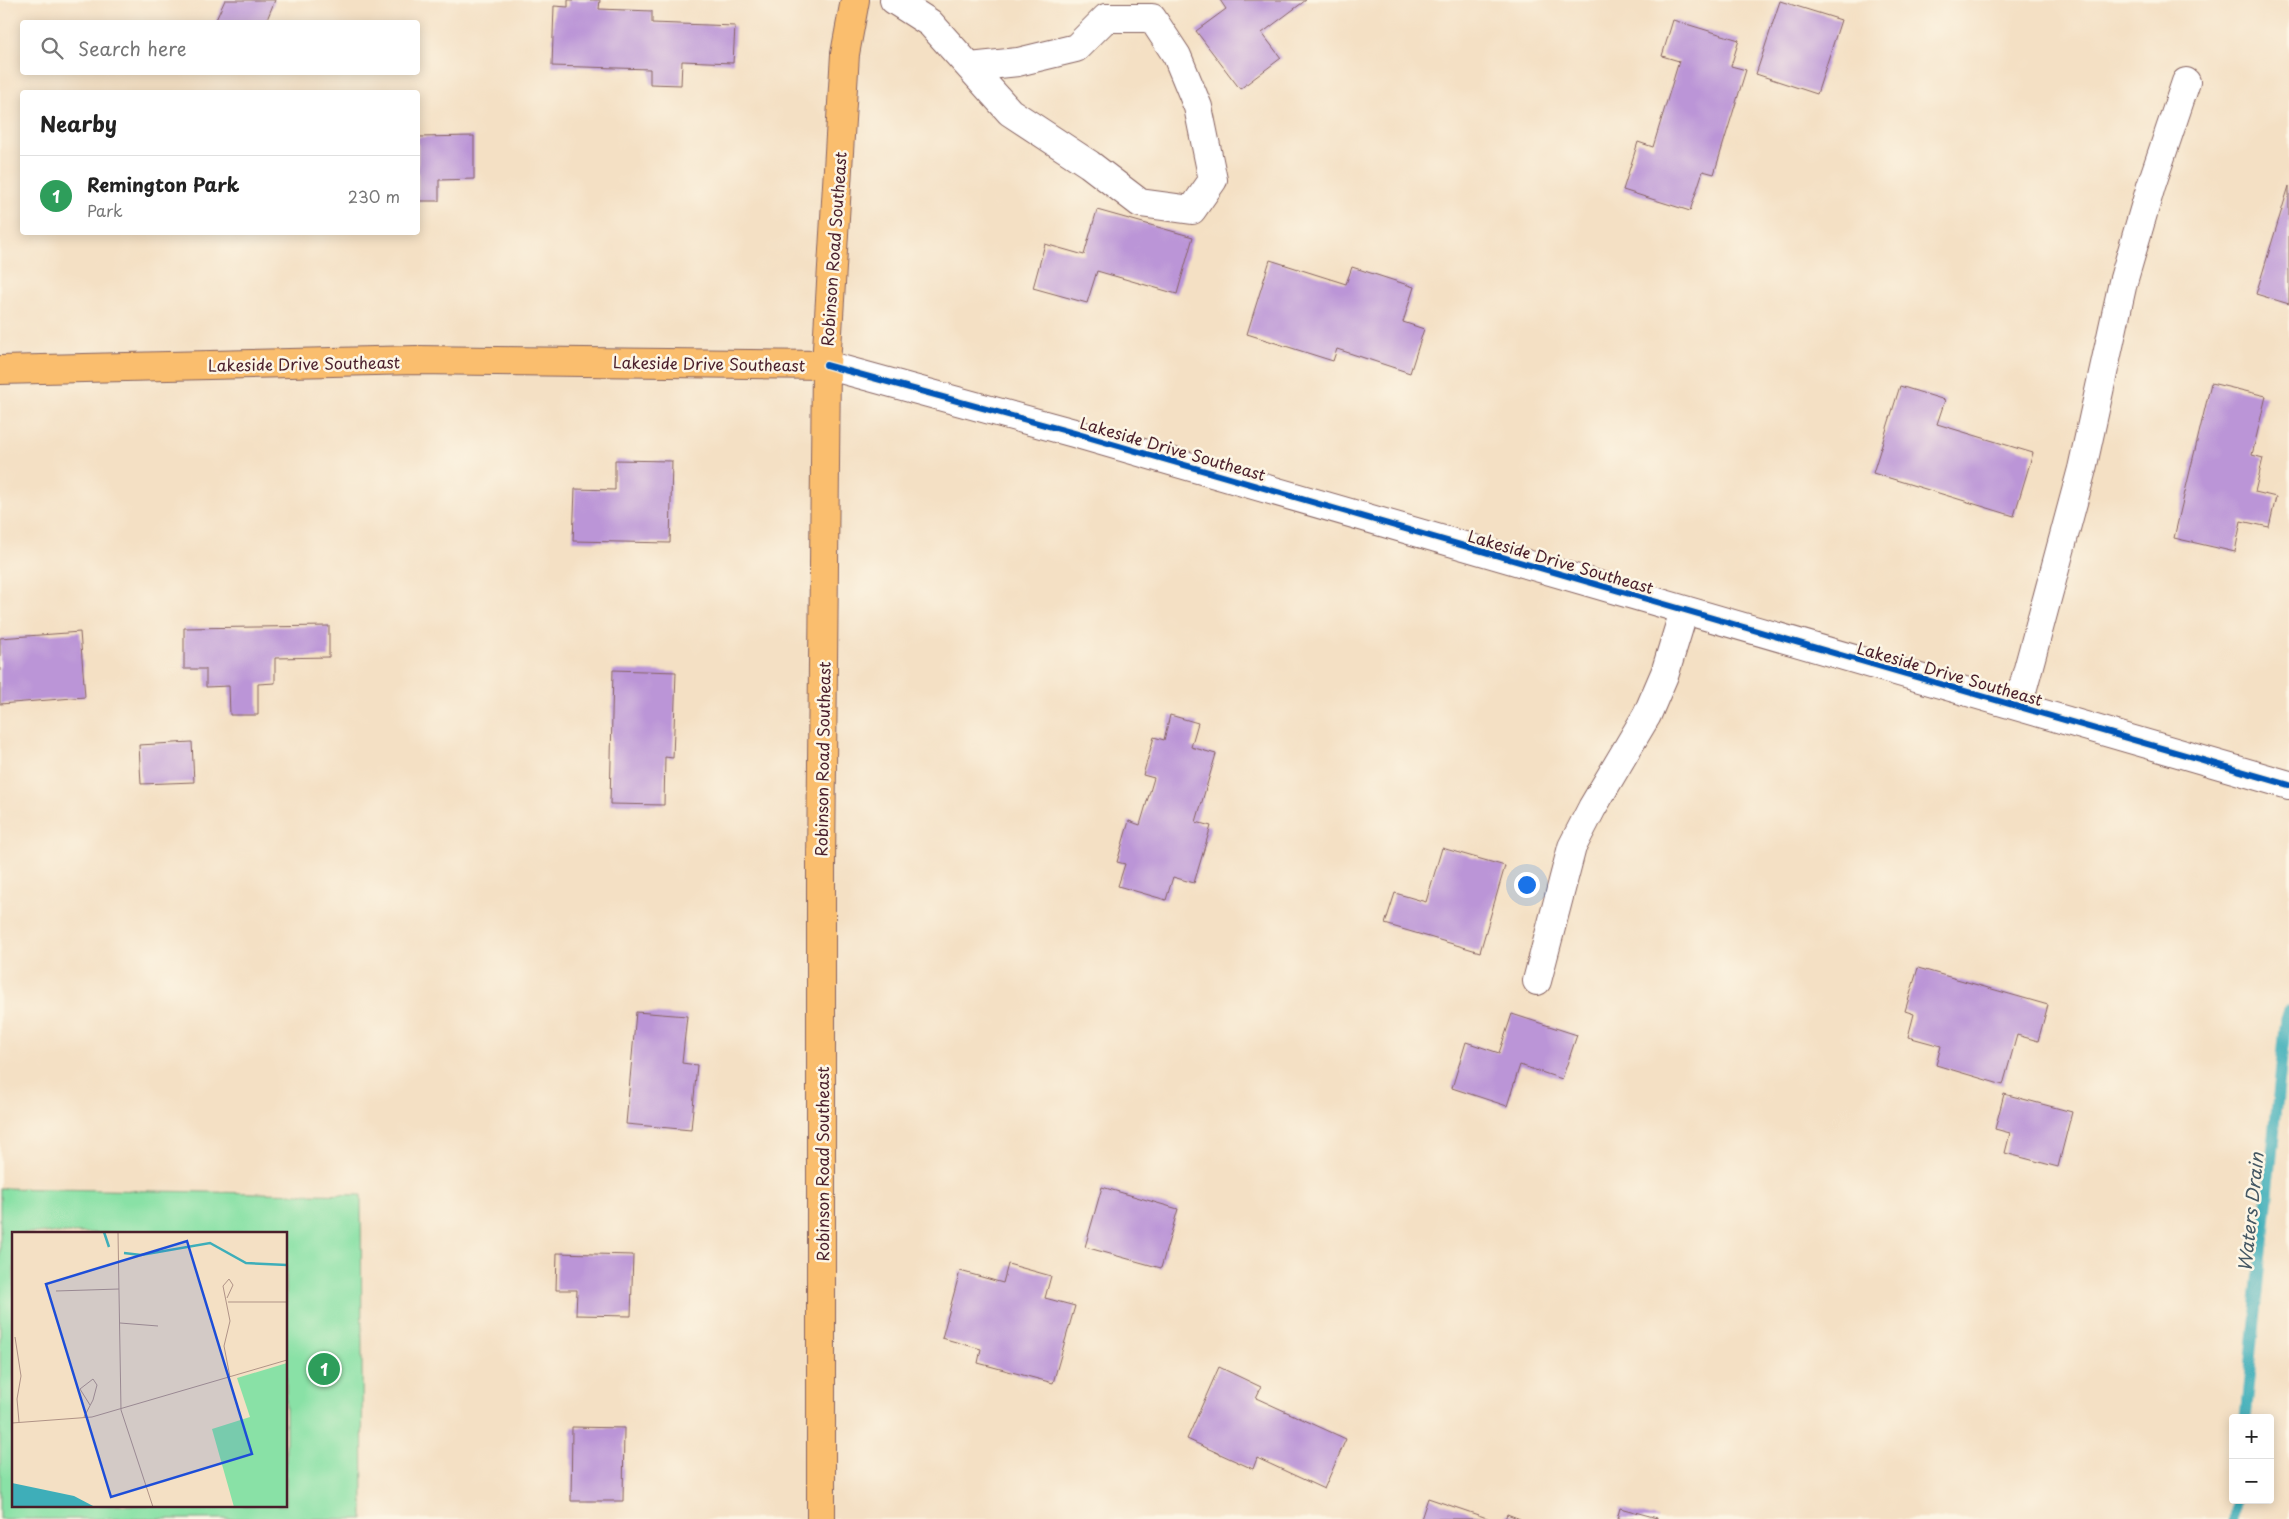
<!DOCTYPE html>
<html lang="en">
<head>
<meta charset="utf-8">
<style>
  :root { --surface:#fff; --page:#f6f6f6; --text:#222; --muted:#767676; --line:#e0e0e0; --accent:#d1495b }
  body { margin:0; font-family:"Playpen Sans",sans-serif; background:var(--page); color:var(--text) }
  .controls { position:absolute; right:15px; bottom:15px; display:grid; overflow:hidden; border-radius:5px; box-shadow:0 2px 12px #0003 }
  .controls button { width:45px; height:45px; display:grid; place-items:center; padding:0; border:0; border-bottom:1px solid var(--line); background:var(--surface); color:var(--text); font:25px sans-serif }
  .you { position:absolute; left:1526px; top:884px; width:18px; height:18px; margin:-12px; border:4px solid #fff; border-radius:50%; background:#1a73e8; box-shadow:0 0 0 8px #1a73e833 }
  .badge { display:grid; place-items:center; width:32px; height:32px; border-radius:50%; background:var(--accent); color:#fff; font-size:16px; font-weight:700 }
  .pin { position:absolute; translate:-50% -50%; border:2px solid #fff; box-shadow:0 1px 5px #0006 }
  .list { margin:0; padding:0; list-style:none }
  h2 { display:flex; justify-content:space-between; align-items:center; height:65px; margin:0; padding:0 20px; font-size:21px }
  h2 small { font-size:16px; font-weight:400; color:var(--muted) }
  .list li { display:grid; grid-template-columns:32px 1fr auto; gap:15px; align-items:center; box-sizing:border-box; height:80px; padding:0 20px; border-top:1px solid var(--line) }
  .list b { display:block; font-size:19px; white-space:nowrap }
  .list p { margin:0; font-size:16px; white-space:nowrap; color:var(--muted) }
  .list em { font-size:16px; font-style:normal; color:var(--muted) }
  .icon { flex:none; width:28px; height:28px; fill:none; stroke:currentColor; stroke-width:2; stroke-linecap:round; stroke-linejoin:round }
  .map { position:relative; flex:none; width:2289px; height:1519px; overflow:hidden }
  .search { position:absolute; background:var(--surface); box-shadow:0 2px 12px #0003; left:20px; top:20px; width:400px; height:55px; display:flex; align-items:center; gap:12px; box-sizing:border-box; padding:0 18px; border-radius:5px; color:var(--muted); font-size:19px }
  .panel { position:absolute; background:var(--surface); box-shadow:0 2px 12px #0003; left:20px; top:90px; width:400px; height:145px; border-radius:5px }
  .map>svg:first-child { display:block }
  .green { fill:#89e1a6; stroke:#6a8068; fill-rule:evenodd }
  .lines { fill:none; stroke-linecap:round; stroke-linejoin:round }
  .stream { stroke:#3eaeb9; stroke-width:11 }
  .building { fill:#bb95d7 }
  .minor-casing { stroke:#866361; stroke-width:30 }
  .major-casing { stroke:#866361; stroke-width:30 }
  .minor { stroke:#fff; stroke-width:28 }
  .major { stroke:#fabe6e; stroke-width:28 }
  .cycleway-casing { stroke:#fcf5e5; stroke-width:9 }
  .cycleway { stroke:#0057b8; stroke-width:6 }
  .labels { text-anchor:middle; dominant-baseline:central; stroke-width:5; stroke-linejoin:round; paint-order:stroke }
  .street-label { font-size:16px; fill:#4a1f2b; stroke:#fcf5e5 }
  .water-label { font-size:18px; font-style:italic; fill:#455864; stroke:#fcf5e5 }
  .inset-river { fill:none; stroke:#3eaeb9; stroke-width:2.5 }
  .inset-road { fill:none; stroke:#b09387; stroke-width:1 }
  .view { fill:#1d4ed8; fill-opacity:0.15; stroke:#1d4ed8; stroke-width:2.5 }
  .inset-edge { fill:none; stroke:#4a1f2b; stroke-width:2.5 }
</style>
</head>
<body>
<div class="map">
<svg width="2289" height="1519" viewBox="0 0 2289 1519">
  <rect width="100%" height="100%" fill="#fcf5e5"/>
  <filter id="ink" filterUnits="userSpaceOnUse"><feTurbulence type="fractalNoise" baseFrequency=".02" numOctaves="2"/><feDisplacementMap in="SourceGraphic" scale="10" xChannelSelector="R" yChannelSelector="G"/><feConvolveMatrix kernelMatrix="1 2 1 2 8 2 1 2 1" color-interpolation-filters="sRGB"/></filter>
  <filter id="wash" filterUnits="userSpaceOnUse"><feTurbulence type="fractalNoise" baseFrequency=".0096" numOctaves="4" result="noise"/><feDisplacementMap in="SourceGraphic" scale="20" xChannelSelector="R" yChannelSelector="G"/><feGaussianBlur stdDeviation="1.12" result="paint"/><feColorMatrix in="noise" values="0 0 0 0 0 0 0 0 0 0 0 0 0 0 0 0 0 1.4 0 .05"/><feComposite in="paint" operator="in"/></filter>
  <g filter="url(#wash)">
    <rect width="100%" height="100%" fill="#f4e0c4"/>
    <path class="green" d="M0,1188L361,1195L363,1519H0ZM14,1233H286V1505H14Z"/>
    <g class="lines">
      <g class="stream">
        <polyline points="2245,1418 2286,1018 2289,1011"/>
        <polyline points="2234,1519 2236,1500"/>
      </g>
    </g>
    <g id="blocks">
      <g class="building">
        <polygon points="225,0 275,0 266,22 215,22"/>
        <polygon points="568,0 600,0 599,9 652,11 652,23 735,26 733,63 682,61 681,85 650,84 650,69 552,66 554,6 568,7"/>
        <polygon points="1220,0 1306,0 1262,33 1281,58 1240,89 1196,31 1226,9"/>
        <polygon points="1780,1 1841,20 1817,94 1756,74"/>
        <polygon points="1673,20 1739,40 1731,66 1746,70 1714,174 1703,171 1690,211 1623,190 1638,142 1653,147 1679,61 1662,56"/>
        <polygon points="474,136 474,179 439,180 439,201 418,201 418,137"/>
        <polygon points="2289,186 2289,304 2256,294"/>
        <polygon points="1097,210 1193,237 1177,294 1097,271 1087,303 1033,288 1045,244 1084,255"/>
        <polygon points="1270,260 1346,284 1352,267 1414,287 1403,322 1424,329 1410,373 1337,349 1333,361 1247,334"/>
        <polygon points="2211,383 2266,396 2252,455 2263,458 2255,492 2276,497 2269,527 2241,521 2235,552 2174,538"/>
        <polygon points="1900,386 1945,400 1937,424 2033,453 2014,516 1873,473"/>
        <polygon points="615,460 672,461 670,543 573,541 575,489 615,490"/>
        <polygon points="329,626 329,657 275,658 275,683 258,684 258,715 230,715 229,686 206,687 206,669 184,669 184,628"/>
        <polygon points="80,632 85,697 0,704 0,638"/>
        <polygon points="613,670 676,672 673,758 665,757 664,805 610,804"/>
        <polygon points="1170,715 1198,723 1191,747 1216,754 1196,822 1211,826 1194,883 1173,877 1166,900 1118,886 1125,864 1117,862 1129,821 1140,825 1154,778 1143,775 1154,737 1164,740"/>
        <polygon points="192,742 194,782 141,784 139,745"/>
        <polygon points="1442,848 1505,866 1480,952 1385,924 1395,893 1426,902"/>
        <polygon points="1918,968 2048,1005 2038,1041 2017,1035 2003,1085 1936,1065 1941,1046 1908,1037 1914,1014 1905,1011"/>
        <polygon points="636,1012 687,1016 682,1063 697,1065 691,1130 626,1124"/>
        <polygon points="1512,1014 1577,1035 1562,1079 1520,1065 1507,1106 1452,1088 1466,1042 1499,1053"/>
        <polygon points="2004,1094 2072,1112 2058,1167 2005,1153 2010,1133 1995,1129"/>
        <polygon points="1102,1187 1178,1209 1161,1268 1085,1247"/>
        <polygon points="557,1253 633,1255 631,1316 576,1315 577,1290 556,1290"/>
        <polygon points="1008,1264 1051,1276 1045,1298 1075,1306 1053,1383 978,1363 981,1349 942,1338 960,1271 1003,1283"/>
        <polygon points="1219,1367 1261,1387 1256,1398 1346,1439 1324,1489 1257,1458 1253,1469 1187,1439"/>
        <polygon points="572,1427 624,1428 623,1501 571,1501"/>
        <polygon points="1428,1498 1490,1519 1421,1519"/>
        <polygon points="1620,1508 1657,1518 1657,1519 1617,1519"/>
        <polygon points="1507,1514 1520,1519 1505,1519"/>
      </g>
    </g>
  </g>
  <g filter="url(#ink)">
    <use href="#blocks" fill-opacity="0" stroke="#866361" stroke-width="1"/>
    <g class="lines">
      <defs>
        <g id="minor">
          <polyline points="894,0 930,23 1010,112 1089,164 1140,203 1192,210 1213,180 1198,107 1177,56 1152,18 1106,18 1076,48 1018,62 970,67"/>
          <polyline points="826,365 1074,433 2289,785"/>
          <polyline points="2018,706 2082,469 2123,282 2151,186 2186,82"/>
          <polyline points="1537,981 1572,847 1592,808 1647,715 1665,673 1684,611"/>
        </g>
        <g id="major">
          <polyline points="0,370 416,360 826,365"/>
          <polyline points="821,1519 821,863 826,365 845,54 855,0"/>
        </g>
      </defs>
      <use href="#minor" class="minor-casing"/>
      <use href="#major" class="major-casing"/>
      <use href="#minor" class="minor"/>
      <use href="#major" class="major"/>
      <defs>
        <polyline id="cycleway" points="826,365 1074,433 2289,785"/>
      </defs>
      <use href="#cycleway" class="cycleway-casing"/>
      <use href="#cycleway" class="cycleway"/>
    </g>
  </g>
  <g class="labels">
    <g class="street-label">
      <text transform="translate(833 249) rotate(-86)">Robinson Road Southeast</text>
      <text transform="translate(304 363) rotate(-1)">Lakeside Drive Southeast</text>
      <text transform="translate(709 363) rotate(1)">Lakeside Drive Southeast</text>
      <text transform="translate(1173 448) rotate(16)">Lakeside Drive Southeast</text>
      <text transform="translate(1561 561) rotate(16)">Lakeside Drive Southeast</text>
      <text transform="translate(1950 673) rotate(16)">Lakeside Drive Southeast</text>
      <text transform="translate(822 759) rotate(-89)">Robinson Road Southeast</text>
      <text transform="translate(822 1164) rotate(-90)">Robinson Road Southeast</text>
    </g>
    <g class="water-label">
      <text transform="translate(2250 1212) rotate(-84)">Waters Drain</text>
    </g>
  </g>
  <g transform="translate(12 1232)">
    <rect width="275" height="275" fill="#f4e0c4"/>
    <path d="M275,131V275H222L200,197L238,185L225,146Z" fill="#89e1a6"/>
    <path d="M0,251L62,264L83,275H0Z" fill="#3eaeb9"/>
    <path class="inset-river" d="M92,0L97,15M112,21L129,23L198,11L234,31L275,33"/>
    <path class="inset-road" d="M106,0L109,178M44,59L107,57M215,66L221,53L217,47L211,54L218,89L212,114L218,145M216,70H275M108,91L146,94M3,105L9,144L5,167L7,190M109,178L141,275M72,185L81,168L85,153L81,147L68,157L78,173M0,191L80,185L275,128"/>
    <path class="view" d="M175,9L240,222L99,265L34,52Z"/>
    <rect width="275" height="275" class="inset-edge"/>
  </g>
</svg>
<div class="controls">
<button>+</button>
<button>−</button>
</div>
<div class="you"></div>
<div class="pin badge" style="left:324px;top:1369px;background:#2e9e5b">1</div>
<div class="search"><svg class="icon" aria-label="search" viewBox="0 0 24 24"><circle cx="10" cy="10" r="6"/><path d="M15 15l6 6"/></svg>Search here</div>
<section class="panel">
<h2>Nearby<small></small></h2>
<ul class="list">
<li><span class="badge" style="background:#2e9e5b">1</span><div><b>Remington Park</b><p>Park</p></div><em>230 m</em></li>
</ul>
</section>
</div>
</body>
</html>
